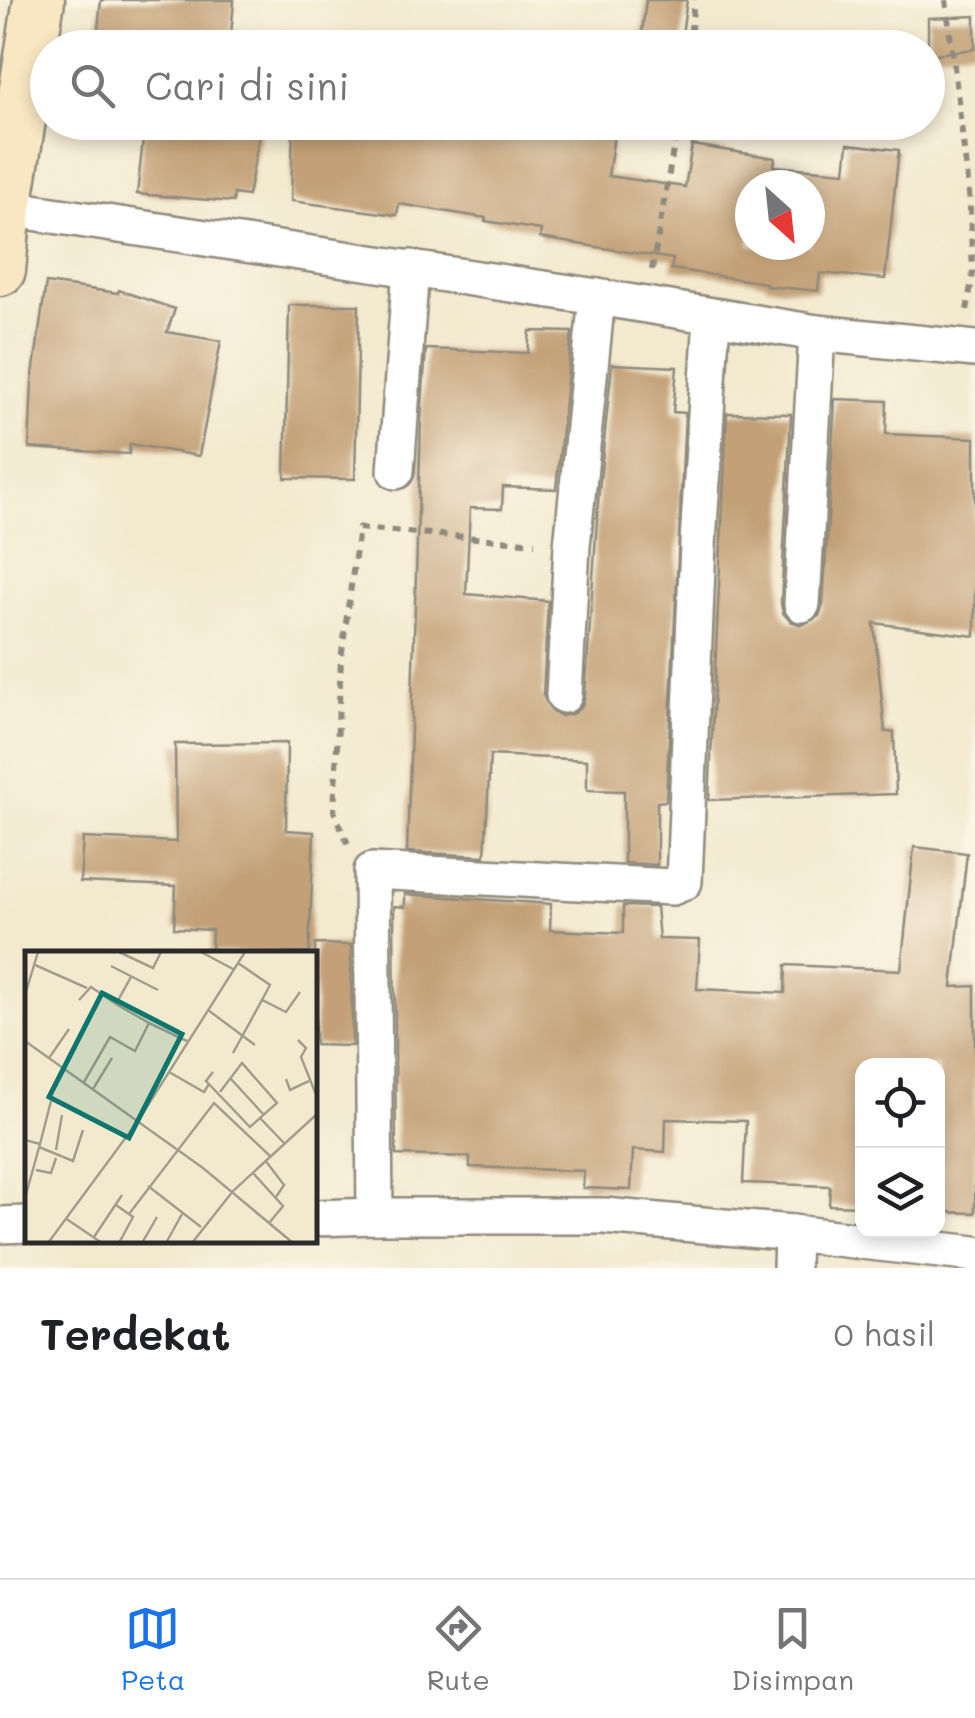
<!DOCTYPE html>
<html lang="id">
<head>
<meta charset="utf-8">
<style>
  :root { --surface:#fff; --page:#f2f2f2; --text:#202124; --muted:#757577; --line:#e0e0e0; --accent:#1a73e8 }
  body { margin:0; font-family:Mali,sans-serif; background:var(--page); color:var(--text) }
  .controls { position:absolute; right:30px; bottom:30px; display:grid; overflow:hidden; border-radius:20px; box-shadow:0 5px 15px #0003 }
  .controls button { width:90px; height:90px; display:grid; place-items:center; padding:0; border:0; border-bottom:2px solid var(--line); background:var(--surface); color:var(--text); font:50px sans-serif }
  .compass { position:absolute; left:735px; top:170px; width:90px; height:90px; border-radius:50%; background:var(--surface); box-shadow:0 5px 15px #0003; rotate:153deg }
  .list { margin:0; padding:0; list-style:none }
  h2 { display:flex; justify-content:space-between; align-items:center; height:130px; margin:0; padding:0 40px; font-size:42px }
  h2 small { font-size:32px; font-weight:400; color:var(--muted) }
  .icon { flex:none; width:55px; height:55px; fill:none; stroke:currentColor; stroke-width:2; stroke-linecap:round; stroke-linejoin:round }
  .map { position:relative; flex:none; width:975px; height:1268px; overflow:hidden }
  .search { position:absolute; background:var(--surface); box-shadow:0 5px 15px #0003; left:30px; right:30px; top:30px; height:110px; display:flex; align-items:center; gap:25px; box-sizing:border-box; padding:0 35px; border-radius:55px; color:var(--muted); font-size:38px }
  .sheet { height:310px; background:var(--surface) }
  nav { display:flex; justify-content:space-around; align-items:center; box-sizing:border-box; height:140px; border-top:2px solid var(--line); background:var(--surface); font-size:28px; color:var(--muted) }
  nav a { display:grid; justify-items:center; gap:5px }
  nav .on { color:var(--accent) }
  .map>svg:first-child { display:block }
  .building { fill:#c3a077; fill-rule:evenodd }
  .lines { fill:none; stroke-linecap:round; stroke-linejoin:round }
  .street-casing { stroke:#8f8a7d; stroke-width:40 }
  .secondary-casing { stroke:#8f8a7d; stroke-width:55 }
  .path { stroke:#8f8a7d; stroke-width:6; stroke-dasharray:8 8; stroke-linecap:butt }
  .street { stroke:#fff; stroke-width:35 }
  .secondary { stroke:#f9e7c3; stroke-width:50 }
  .inset-road { fill:none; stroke:#a39d8d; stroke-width:2.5 }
  .view { fill:#0f766e; fill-opacity:0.15; stroke:#0f766e; stroke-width:5 }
  .inset-edge { fill:none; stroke:#2b2b2b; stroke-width:5 }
</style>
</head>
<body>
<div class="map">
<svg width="975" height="1268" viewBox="0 0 975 1268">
  <rect width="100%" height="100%" fill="#fcf5e5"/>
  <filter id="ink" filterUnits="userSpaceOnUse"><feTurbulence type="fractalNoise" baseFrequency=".01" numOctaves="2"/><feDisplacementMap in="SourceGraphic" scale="20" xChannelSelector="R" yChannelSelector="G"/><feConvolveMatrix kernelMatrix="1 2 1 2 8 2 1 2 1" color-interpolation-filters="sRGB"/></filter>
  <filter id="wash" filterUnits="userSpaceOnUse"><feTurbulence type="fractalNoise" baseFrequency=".0048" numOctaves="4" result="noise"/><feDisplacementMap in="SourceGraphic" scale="40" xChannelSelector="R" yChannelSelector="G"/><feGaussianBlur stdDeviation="2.25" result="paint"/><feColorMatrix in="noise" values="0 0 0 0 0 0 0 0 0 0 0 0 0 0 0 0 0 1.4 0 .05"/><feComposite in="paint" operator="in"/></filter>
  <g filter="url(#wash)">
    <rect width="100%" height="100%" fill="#f3e9cf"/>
    <g id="blocks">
      <g class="building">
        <polygon points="101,0 234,0 230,48 96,48"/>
        <polygon points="646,0 687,0 680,48 640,48"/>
        <polygon points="975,16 975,49 928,55 928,18"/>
        <polygon points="145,122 262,122 248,196 234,194 233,202 137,194"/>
        <path d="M293,122H616L608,176L685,187L692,145L775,158L774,166L845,172L848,144L899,150L885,279L820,273L818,291L766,286V283L671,269L673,259L540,238L541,230L485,221L486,218L399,204L397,215L291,201ZM750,185H810V245H750Z"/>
        <polygon points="46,283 118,293 119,290 175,309 167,332 221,341 199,456 130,444 129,454 29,448 32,382"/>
        <polygon points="289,305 359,305 355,479 285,478"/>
        <polygon points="530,331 572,332 556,489 503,487 502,509 470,508 466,594 548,601 543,695 552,712 562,716 574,713 582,706 585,696 599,490 612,364 677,367 673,412 685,413 666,801 657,802 657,865 624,863 624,791 587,790 587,760 490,755 485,856 407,852 421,420 426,349 528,353"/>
        <polygon points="835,399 887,401 886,434 975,438 975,636 874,623 885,732 894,732 896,794 709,800 727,413 791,414 781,603 783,613 790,621 802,625 819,616 823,605"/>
        <polygon points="287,743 286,830 314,832 309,953 211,953 212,930 174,928 176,886 80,882 83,838 176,842 175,744"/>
        <polygon points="914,847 967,853 952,987 975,986 975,1213 938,1212 938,1066 862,1066 862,1206 829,1205 830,1186 743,1183 746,1121 666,1119 665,1152 633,1150 631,1190 583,1188 584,1171 470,1167 470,1157 396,1155 394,906 405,907 405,894 551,904 550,930 623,933 623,906 656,907 659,939 700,940 697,989 785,993 786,965 901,970"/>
        <polygon points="315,944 351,945 352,1046 315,1045"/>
      </g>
    </g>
  </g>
  <g filter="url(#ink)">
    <use href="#blocks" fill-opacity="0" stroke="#8f8a7d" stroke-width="2.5"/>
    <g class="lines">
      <defs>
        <g id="street">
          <polyline points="0,207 597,297 817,333 975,349"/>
          <polyline points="712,317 698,543 684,882 672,887 372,871 375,1216 604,1216 792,1233 791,1268"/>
          <polyline points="396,471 411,268"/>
          <polyline points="802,604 817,333"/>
          <polyline points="564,695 572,546 597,297"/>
          <polyline points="315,1218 375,1216"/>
          <polyline points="0,1225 28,1224"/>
          <polyline points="792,1233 975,1254"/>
        </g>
        <polyline id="secondary" points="0,270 6,208 39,0"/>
      </defs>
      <use href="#street" class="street-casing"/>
      <use href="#secondary" class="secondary-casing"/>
      <g class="path">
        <polyline points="946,0 969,192 973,272 967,311"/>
        <polyline points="689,48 694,0"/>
        <polyline points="652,270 678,122"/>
        <polyline points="348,844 334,811 341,659 359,528 535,543"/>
      </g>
      <use href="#street" class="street"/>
      <use href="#secondary" class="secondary"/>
    </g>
  </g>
  <g transform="translate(25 951)">
    <rect width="292" height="292" fill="#f3e9cf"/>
    <path class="inset-road" d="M94,1L128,17L136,1M176,1L208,18M213,12L245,34L237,49M10,14L62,37M86,15L133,39M0,44L13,1M54,49L66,36L91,53M183,59L230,94M124,72L162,90M273,89L281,97L276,106L292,146M0,90L178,217L268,292M208,102L237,49L261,61L275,41M24,107L44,78M144,121L179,141L184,133M188,121L181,130L225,176L252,152L217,112L195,141M206,128L239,164M261,128L265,139L284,130M59,131L85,86L110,100L124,72L91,53L106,26M68,138L87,107M235,167L259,192M0,189L15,193L0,247M15,193L26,150M14,196L48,210L58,179M31,199L37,164M240,209L259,234L251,246M11,219L26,222L31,207M227,221L258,255L245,271M123,235L176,276M91,254L108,266L94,292M104,263L189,152L245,205M40,267L77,292M69,286L97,244M23,292L113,170L220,1M117,292L132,266M141,292L157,263M167,292L208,240L292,163"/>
    <path class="view" d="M77,42L157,83L104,187L24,146Z"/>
    <rect width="292" height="292" class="inset-edge"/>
  </g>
</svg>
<div class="controls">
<button><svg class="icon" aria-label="locate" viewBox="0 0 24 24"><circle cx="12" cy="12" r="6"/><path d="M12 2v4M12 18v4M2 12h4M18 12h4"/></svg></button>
<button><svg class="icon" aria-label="layers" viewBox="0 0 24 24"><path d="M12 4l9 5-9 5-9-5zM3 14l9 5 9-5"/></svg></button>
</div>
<svg class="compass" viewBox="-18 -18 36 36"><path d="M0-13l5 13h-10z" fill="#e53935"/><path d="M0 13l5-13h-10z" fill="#757577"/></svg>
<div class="search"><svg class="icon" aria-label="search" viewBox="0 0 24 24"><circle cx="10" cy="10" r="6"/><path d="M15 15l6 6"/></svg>Cari di sini</div>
</div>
<section class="sheet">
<h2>Terdekat<small>0 hasil</small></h2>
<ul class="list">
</ul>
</section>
<nav>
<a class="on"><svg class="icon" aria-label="map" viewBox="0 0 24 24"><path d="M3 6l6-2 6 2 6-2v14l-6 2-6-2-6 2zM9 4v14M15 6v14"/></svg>Peta</a>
<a><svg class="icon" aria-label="directions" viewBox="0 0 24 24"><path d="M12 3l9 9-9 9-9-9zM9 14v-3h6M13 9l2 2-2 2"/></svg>Rute</a>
<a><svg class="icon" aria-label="saved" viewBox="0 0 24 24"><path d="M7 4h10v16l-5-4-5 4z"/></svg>Disimpan</a>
</nav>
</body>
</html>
